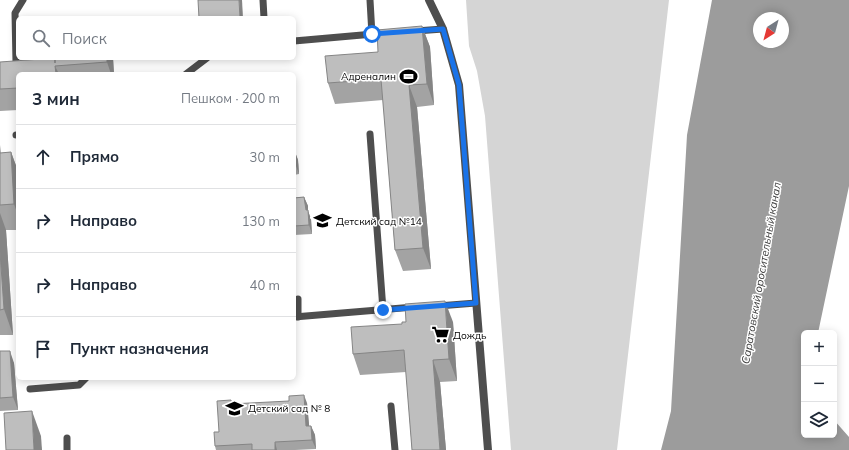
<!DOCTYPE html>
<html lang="ru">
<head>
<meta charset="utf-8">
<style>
  :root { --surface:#fff; --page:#f2f2f3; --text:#1f2937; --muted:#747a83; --line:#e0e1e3 }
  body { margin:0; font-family:Mulish,sans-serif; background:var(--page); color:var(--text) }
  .controls { position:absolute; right:12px; bottom:12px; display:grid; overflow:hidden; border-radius:6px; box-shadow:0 2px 10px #0003 }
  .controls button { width:36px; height:36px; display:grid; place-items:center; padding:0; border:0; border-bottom:1px solid var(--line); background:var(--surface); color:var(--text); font:20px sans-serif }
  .compass { position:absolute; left:753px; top:12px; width:36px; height:36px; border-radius:50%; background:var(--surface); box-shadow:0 2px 10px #0003; rotate:216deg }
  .stop { position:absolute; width:12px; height:12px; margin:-9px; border:3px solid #1a73e8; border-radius:50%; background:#fff }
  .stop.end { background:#1a73e8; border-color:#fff; box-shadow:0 1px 4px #0008 }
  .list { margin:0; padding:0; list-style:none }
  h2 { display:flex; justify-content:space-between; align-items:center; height:52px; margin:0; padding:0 16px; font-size:17px }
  h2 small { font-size:13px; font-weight:400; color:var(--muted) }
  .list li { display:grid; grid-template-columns:26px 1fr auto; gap:12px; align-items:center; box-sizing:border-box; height:64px; padding:0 16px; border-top:1px solid var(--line) }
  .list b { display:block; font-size:15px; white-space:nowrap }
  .list em { font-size:13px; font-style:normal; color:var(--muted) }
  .icon { flex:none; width:22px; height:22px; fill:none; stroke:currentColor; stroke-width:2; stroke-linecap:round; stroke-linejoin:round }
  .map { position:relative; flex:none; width:849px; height:450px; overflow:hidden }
  .search { position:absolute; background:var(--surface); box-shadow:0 2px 10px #0003; left:16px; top:16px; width:280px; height:44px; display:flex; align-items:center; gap:10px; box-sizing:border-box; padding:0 14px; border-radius:6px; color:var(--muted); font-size:15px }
  .panel { position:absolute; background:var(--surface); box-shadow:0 2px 10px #0003; left:16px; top:72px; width:280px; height:308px; border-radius:6px }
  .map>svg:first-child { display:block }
  .green { fill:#d5d5d5 }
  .water { fill:#9c9c9c; fill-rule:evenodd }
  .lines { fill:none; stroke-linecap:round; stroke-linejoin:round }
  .service { stroke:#4e4e4e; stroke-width:7 }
  .minor { stroke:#4e4e4e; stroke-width:8 }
  .wall { fill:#a3a3a3 }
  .shaded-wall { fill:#858585 }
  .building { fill:#bebebe; stroke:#858585 }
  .route { stroke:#1a73e8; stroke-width:5 }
  .labels { text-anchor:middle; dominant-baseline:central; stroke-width:3; stroke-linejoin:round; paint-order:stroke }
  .poi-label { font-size:10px; fill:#000; stroke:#fff; text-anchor:start }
  .water-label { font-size:11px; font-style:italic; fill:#3d3d3d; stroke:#fff }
</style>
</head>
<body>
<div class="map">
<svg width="849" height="450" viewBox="0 0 849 450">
  <rect width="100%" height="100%" fill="#fff"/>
  <polygon class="green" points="466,0 669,0 617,450 511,450 485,116 477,71 469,46"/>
  <path class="water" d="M712,0H849V186L818,333H804V435H834V420L849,437V450H661L671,411L687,135ZM759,18H783V42H759Z"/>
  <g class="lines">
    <g class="service">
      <polyline points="263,0 264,18"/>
      <polyline points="370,0 372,35"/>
      <polyline points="416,31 443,29"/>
      <polyline points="294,41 385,33"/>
      <polyline points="16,62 15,13 23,0"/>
      <polyline points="186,74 207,58"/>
      <polyline points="370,134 383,310"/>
      <polyline points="16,135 18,135"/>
      <polyline points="298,299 298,317"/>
      <polyline points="438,306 476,303"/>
      <polyline points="294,317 414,307"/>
      <polyline points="30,389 79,385 86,378"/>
      <polyline points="391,406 395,450"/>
      <polyline points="67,438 67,450"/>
    </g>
    <polyline class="minor" points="429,0 443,29 459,85 488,450"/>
  </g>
  <g class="wall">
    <polygon points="422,26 430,47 434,105 417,107 431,269 403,271 395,250 383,100 335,104 328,83"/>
    <polygon points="113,58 114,74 18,74 18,110 0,111 0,62"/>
    <polygon points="0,145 1,153 11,152 18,171 18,230 6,230 13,335 0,335"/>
    <polygon points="294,152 295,152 298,160 299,174 294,175"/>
    <polygon points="304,197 308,206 308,211 311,219 312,234 294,235 294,198"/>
    <polygon points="453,322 457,381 440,382 446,450 412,450 406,372 360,375 353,354 402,324"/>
    <polygon points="0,351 14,363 18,410 0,411"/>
    <polygon points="231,400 233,404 307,403 309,426 311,426 315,435 316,449 295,450 216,450 215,446 219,432"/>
  </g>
  <g class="shaded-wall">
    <polygon points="239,0 242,0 243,18 240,18"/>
    <polygon points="422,26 430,47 434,105 427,84"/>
    <polygon points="107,58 113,58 114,74 111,74 107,62"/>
    <polygon points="55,66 59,74 56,74"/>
    <polygon points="409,85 417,107 431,269 423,248"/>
    <polygon points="11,152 18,171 18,215 14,204"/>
    <polygon points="295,152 298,160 299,174 296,166"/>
    <polygon points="304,197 308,206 308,211 311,219 312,234 309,225 306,210"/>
    <polygon points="0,213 6,230 13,335 4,309 0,252"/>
    <polygon points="445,301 453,322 457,381 449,359"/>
    <polygon points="10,351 14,363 18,410 13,397"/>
    <polygon points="433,360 440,382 446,450 440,450"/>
    <polygon points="304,395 307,403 310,435 306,426"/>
    <polygon points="32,411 41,436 42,450 34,450"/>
    <polygon points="311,426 315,435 316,449 312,440"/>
    <polygon points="275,442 277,450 275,450"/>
  </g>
  <g class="building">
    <polygon points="198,0 239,0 240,18 199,18"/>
    <polygon points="422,26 427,84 409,85 423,248 395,250 381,79 328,83 325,56 378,52 377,30"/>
    <polygon points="55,58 107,58 107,62 55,66 56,74 18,74 18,88 0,89 0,62 55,58 55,63"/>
    <polygon points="11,152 14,204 0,205 0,153"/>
    <polygon points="294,152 295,152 296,166 294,166"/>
    <polygon points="304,197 306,210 308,210 309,225 294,226 294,198"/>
    <polygon points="0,252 4,309 0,310"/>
    <polygon points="445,301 449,359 433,360 440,450 412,450 404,350 353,354 351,327 402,324 402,322 406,322 405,304"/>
    <polygon points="0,351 10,351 13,397 0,398"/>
    <polygon points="304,395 306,426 311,426 312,440 275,442 275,450 252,450 252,444 215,446 214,432 219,432 217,401 231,400 231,404 289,401 289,396"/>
    <polygon points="32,411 34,450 6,450 4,413"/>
  </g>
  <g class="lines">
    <polyline class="route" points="372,34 443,29 459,85 476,303 383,310"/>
  </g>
  <defs>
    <symbol id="stadium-bare" viewBox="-9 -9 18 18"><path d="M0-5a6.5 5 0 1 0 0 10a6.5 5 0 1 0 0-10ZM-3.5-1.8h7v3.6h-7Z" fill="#000" stroke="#fff" stroke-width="2.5" paint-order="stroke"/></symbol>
    <symbol id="school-bare" viewBox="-9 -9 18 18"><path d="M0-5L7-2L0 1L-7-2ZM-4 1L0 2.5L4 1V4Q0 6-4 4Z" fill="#000" stroke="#fff" stroke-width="2.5" paint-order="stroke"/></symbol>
    <symbol id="supermarket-bare" viewBox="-9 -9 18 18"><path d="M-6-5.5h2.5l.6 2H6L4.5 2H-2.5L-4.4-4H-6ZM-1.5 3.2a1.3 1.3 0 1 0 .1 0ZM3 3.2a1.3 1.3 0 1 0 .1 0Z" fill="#000" stroke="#fff" stroke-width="2.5" paint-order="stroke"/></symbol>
  </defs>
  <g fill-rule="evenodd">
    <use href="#stadium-bare" x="396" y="64" width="25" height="25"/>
    <use href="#school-bare" x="310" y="208" width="25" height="25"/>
    <use href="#supermarket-bare" x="428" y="322" width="25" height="25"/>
    <use href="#school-bare" x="222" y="396" width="25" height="25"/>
  </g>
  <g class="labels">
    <g class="poi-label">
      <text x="396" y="76" text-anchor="end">Адреналин</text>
      <text x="336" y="221">Детский сад №14</text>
      <text x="453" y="335">Дождь</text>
      <text x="248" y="408">Детский сад № 8</text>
    </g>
    <g class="water-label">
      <text transform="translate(761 273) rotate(-80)">Саратовский оросительный канал</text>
    </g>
  </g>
</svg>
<div class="controls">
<button>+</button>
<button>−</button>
<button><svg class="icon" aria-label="layers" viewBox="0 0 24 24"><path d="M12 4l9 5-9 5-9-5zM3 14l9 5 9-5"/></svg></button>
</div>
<svg class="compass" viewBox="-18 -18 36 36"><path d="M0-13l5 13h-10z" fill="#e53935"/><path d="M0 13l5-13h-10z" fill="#747a83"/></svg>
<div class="stop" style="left:372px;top:34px"></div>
<div class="stop end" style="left:383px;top:310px"></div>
<div class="search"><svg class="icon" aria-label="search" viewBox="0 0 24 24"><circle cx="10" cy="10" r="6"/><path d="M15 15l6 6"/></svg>Поиск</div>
<section class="panel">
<h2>3 мин<small>Пешком · 200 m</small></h2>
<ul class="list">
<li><svg class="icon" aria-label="ahead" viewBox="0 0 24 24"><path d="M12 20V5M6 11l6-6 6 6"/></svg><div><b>Прямо</b></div><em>30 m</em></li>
<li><svg class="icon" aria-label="right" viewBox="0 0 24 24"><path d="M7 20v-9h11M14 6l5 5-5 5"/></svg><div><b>Направо</b></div><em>130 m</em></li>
<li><svg class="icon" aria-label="right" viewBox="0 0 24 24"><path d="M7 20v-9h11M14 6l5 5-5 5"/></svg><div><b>Направо</b></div><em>40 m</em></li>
<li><svg class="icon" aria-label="arrive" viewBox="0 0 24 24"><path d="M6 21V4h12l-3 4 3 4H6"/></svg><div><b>Пункт назначения</b></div></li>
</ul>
</section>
</div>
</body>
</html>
